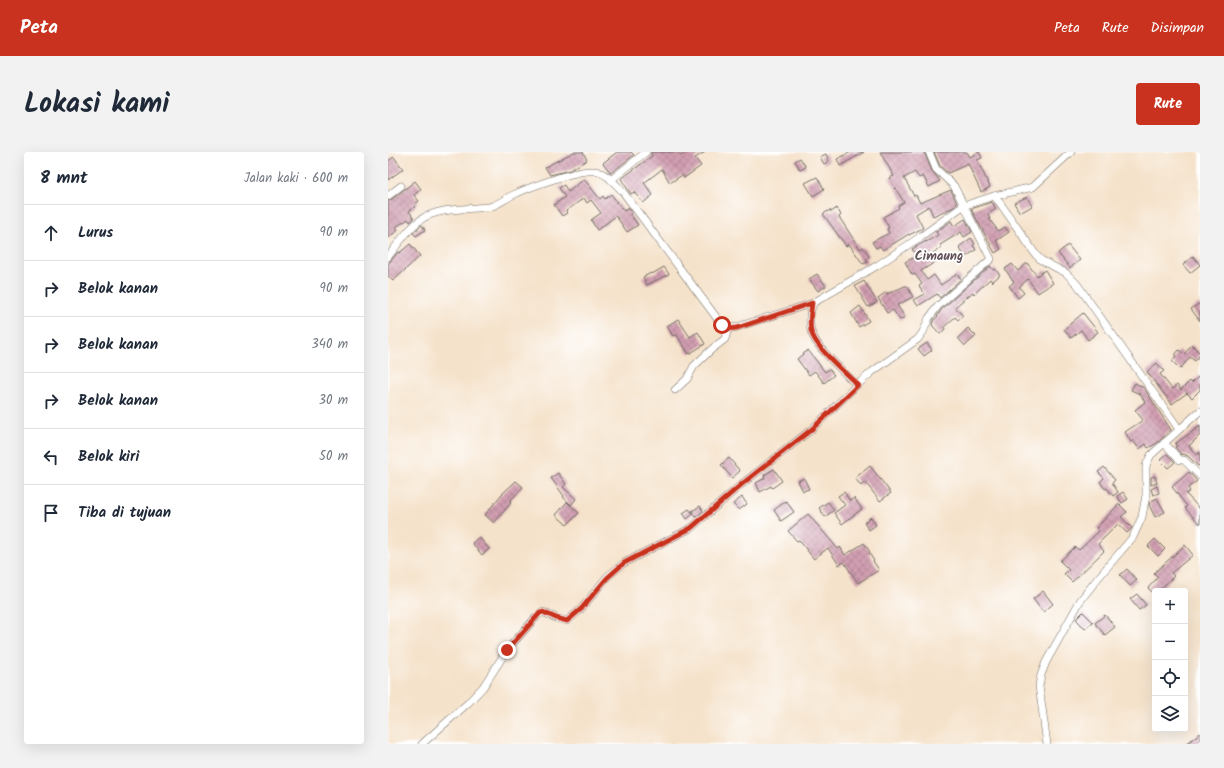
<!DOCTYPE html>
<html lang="id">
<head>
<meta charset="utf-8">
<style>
  :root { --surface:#fff; --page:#f2f2f3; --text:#1f2937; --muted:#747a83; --line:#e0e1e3; --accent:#c8321e }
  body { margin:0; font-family:Kalam,sans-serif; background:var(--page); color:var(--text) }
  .controls { position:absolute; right:12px; bottom:12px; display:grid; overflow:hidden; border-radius:4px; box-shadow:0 4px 16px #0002 }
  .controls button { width:36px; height:36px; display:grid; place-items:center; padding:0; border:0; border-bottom:1px solid var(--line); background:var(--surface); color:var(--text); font:20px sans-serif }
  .stop { position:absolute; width:12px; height:12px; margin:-9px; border:3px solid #c8321e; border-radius:50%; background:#fff }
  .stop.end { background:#c8321e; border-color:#fff; box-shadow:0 1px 4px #0008 }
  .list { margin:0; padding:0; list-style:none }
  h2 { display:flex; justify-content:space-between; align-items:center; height:52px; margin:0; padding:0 16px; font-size:17px }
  h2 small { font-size:13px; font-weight:400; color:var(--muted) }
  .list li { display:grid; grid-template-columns:26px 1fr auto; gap:12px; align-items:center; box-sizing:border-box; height:56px; padding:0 16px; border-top:1px solid var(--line) }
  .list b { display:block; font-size:15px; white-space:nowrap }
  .list em { font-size:13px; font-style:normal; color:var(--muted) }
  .icon { flex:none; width:22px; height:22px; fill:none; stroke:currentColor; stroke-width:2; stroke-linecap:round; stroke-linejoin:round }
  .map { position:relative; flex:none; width:812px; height:592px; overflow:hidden; border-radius:4px }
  header { display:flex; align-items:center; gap:24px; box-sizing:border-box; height:56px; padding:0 20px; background:var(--accent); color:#fff }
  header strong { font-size:19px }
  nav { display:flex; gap:22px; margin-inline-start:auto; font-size:14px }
  .intro { display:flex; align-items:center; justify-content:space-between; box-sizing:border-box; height:96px; padding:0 24px }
  h1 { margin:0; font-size:28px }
  .button { padding:10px 18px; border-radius:4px; background:var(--accent); color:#fff; font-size:14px; font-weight:700 }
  main { display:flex; gap:24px; padding:0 24px }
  aside { flex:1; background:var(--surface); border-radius:4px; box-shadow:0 4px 16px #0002 }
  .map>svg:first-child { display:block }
  .building { fill:url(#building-cross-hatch) }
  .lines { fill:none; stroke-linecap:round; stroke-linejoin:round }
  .street-casing { stroke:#726b63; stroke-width:8 }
  .street { stroke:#fff; stroke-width:7 }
  .route { stroke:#c8321e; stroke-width:5 }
  .labels { text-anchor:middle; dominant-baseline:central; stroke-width:3.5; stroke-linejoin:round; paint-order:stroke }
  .quarter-label { font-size:13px; font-weight:bold; fill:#65535a; stroke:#fff }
</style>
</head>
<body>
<header>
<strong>Peta</strong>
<nav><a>Peta</a><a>Rute</a><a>Disimpan</a></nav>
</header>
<div class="intro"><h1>Lokasi kami</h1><a class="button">Rute</a></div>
<main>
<aside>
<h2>8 mnt<small>Jalan kaki · 600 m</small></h2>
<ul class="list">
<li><svg class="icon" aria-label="ahead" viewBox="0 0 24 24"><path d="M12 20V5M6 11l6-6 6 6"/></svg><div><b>Lurus</b></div><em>90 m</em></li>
<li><svg class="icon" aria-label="right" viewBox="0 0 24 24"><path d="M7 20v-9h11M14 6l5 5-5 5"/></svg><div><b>Belok kanan</b></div><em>90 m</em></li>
<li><svg class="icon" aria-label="right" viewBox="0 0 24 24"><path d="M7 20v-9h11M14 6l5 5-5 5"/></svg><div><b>Belok kanan</b></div><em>340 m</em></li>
<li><svg class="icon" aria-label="right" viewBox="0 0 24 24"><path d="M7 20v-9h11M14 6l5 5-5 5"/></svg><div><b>Belok kanan</b></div><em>30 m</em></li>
<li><svg class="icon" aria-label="left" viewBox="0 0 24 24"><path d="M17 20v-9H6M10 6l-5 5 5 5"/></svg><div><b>Belok kiri</b></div><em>50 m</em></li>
<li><svg class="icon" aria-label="arrive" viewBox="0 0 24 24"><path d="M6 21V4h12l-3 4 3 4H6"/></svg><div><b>Tiba di tujuan</b></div></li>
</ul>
</aside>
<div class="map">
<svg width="812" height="592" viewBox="0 0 812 592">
  <defs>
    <pattern id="building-cross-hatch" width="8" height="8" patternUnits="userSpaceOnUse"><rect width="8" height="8" fill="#d19eb1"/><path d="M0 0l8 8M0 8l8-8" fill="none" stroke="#aa8190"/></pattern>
  </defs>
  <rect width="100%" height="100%" fill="#fff"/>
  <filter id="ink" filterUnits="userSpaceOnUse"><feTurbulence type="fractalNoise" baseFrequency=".025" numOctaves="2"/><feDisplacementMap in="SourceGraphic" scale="8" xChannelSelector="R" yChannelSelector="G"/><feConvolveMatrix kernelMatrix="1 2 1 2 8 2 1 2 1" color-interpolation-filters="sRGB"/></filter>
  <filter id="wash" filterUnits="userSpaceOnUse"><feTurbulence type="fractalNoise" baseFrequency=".012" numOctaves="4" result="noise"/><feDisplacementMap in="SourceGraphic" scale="16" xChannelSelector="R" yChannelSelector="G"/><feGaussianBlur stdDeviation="0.9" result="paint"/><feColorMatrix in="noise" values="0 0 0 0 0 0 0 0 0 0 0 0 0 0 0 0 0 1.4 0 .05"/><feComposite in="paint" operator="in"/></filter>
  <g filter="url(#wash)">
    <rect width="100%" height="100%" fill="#f5e2ca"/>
    <g id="blocks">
      <g class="building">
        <polygon points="186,0 195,0 199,8 182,18 162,23 157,15"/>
        <polygon points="229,0 243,0 246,3 223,21 215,11"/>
        <polygon points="263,0 291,0 293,4 298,0 317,0 307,6 313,14 296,26 294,23 282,31 274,17 256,31 265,43 255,51 246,40 243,42 233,27 264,4"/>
        <polygon points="463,0 476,0 452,14 449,7"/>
        <polygon points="492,0 536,0 544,19 552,29 541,35 535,24 531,26 527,20 516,26 526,44 528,43 532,51 563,38 569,52 564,56 545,64 541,54 528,62 535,76 521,83 521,82 495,98 492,94 488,96 484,90 501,81 499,77 501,76 495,65 511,56 510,54 516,50 501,26 506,24"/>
        <polygon points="546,0 579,0 582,5 591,0 594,6 589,8 602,35 593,40 580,12 560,21 552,14"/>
        <polygon points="438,2 441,9 436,12 432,5"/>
        <polygon points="6,5 15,17 0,28 0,9"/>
        <polygon points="412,6 418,15 412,18 407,9"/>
        <polygon points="429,25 436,37 425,44 417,31"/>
        <polygon points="196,27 212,47 215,44 217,47 223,42 236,59 241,56 244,61 242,62 250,73 239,80 228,64 209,78 203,68 213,61 203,48 199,51 196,46 178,59 179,61 174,64 166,53 177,45 171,36 176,33 180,40"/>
        <polygon points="27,29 33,37 26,43 31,49 27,52 28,54 21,59 26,66 22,70 20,67 8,75 10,78 0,86 0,49 3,48"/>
        <polygon points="639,45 644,54 632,61 626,51"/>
        <polygon points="604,50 608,57 600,62 602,68 610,79 617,75 621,80 608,89 613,97 607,101 583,57"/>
        <polygon points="449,56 453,63 451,65 472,97 475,95 481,104 478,107 480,110 475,112 461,92 458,94 435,62 442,58 443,60"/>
        <polygon points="577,67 584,80 576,85 573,80 552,93 554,95 545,101 549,109 533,119 539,128 546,123 553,133 569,122 573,127 552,146 549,142 530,154 526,148 537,142 531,134 534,132 527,122 524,123 517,110 529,104 524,97 538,89 538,90 550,83 548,80 563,69 566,74"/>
        <polygon points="34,73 37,78 28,84 25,81"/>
        <polygon points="583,86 587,92 585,93 588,98 577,105 571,95"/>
        <polygon points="22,92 32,104 5,129 0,124 0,112 10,100 11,101 15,98"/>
        <polygon points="680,93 692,108 682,116 670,101"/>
        <polygon points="805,104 812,113 802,121 795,113"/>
        <polygon points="639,111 649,124 657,118 665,131 650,141 640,127 631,135 636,141 630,146 621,134 626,130 617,117 624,112 630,119"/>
        <polygon points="602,114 605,118 607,117 612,123 604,130 602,127 586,142 585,140 567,155 575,164 570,168 567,165 556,175 557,177 552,182 544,173 545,169 550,164 549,164 554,157"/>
        <polygon points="276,115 281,122 259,133 255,125 263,121 264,122"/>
        <polygon points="429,122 438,134 430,139 421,127"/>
        <polygon points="476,129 489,150 480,155 467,134"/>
        <polygon points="517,134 519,134 525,145 509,153 517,165 512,168 505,158 499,161 490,146 498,140 499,142"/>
        <polygon points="812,151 812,169 803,157"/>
        <polygon points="472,154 481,169 471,175 463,161"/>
        <polygon points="695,161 710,180 700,188 693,178 683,186 676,177"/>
        <polygon points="290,167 302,185 310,180 317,192 301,202 288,182 285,184 279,174"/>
        <polygon points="580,176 588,184 577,194 570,186"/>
        <polygon points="539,191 544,198 536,204 530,197"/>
        <polygon points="804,193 812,201 812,203 807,209 802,205 792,217 784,209 788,204 787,203 791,198 796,202"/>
        <polygon points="420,198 437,220 441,217 446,223 436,231 427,219 421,223 409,207"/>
        <polygon points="769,211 776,219 772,222 784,237 789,233 793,238 802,229 804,231 812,223 812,238 804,246 799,241 784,252 759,220"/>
        <polygon points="747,231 756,236 783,278 769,291 760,296 758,292 751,297 745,288 743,290 737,280 755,268 747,258 757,250 752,242 743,238"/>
        <polygon points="812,274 812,283 801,294 808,303 812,300 812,313 810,314 800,304 795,302 794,303 787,295 789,294 787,292"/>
        <polygon points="779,302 787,310 780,316 772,308"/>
        <polygon points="341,306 352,319 344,326 333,313"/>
        <polygon points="482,314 503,341 492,349 477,330 473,334 467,326"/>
        <polygon points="716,315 727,328 724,331 730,340 725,344 719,336 717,337 712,330 716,326 710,320"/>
        <polygon points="386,317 394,329 384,336 383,334 372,340 368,331 377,326 376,323"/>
        <polygon points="801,320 809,329 800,336 802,339 798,342 812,357 812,372 797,356 799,354 784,335"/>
        <polygon points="170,321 178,332 175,335 188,347 183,353 175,345 176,344 163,326"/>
        <polygon points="767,324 769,331 763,333 763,325"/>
        <polygon points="416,326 421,337 415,339 410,329"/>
        <polygon points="128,329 135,335 121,350 123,351 106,371 97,363 113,343"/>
        <polygon points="769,334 771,341 765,343 763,337"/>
        <polygon points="456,340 462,349 466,346 474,357 454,372 446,361 457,353 450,344"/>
        <polygon points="735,340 740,347 734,351 729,344"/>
        <polygon points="354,345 359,352 351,358 345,352"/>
        <polygon points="769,346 777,360 767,365 761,353 762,350"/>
        <polygon points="398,349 406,360 393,369 386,358"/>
        <polygon points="179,350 191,361 179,373 168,363"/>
        <polygon points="440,350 446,358 437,365 431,356"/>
        <polygon points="731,352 739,360 733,365 744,376 739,381 730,372 710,392 716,399 684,430 676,422 681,418 672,409 687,395 691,398 711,379 708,376"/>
        <polygon points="312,354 315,359 308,365 304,359"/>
        <polygon points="301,357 305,362 299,367 295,361"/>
        <polygon points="420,362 450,397 452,395 457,403 476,391 482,400 481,401 486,409 485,409 491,418 470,431 456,410 451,413 440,396 426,407 411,388 409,389 400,379"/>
        <polygon points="483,365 488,373 481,378 476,371"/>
        <polygon points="91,385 101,397 94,403 84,391"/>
        <polygon points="767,387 777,397 770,404 760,394"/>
        <polygon points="797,393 805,403 783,421 786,424 770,439 767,439 767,443 760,436 770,425 766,421"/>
        <polygon points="739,417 749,428 742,434 732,423"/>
        <polygon points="655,439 665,452 655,460 645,447"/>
        <polygon points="749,442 758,453 751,458 742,447"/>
        <polygon points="695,460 705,470 697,477 688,467"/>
        <polygon points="717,463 727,475 717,483 707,471"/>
        <polygon points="812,581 812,592 798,592"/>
      </g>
    </g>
  </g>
  <g filter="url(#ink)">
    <use href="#blocks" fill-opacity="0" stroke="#726b63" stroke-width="1"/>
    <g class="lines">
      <defs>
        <g id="street">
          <polyline points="223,28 258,0"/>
          <polyline points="0,44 13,34"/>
          <polyline points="606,44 645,35 683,0"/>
          <path d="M0,105C9,93 25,70 39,64C56,56 83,57 101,55C110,53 115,48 123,44C139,36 196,14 211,20C221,23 228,33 235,40L334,173L340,177L349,175L425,151L490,113L532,85L575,54L606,44L612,51L648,103L653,108L678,121L689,132L791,277"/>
          <polyline points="469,233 484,220 530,187 535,180 541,166 550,154 603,107 566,34 548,17 541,0"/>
          <polyline points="287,238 299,227 306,214 324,197 337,187 340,177"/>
          <polyline points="776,291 792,308 796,308 812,324"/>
          <path d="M34,592L80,551L95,535L119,498L149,464L155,460L168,466L179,469L193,457L219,425L236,411L303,376L354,332L424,277L469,233C457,221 427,195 423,179C421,170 422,159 425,151"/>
          <polyline points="659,592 651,534 653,523 658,510 692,449 710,426 745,385 754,365 758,343 758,314 760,309 763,303 812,259"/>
        </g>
      </defs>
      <use href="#street" class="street-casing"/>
      <use href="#street" class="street"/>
    </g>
  </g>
  <g class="lines" filter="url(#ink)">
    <path class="route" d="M119,498L152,461L155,460L168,466L179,469L193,457L219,426L236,411L303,376L354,332L424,277L470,233C457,221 427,195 423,179C421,170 423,159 424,151L349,176L340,177L334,173"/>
  </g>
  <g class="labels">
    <g class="quarter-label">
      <text x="551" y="104">Cimaung</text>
    </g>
  </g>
</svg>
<div class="controls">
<button>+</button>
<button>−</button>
<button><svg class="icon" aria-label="locate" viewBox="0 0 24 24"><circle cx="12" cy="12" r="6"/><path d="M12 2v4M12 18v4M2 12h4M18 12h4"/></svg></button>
<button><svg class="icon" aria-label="layers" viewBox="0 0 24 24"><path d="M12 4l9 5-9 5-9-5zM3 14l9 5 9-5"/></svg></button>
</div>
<div class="stop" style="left:334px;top:173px"></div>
<div class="stop end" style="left:119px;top:498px"></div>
</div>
</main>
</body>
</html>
